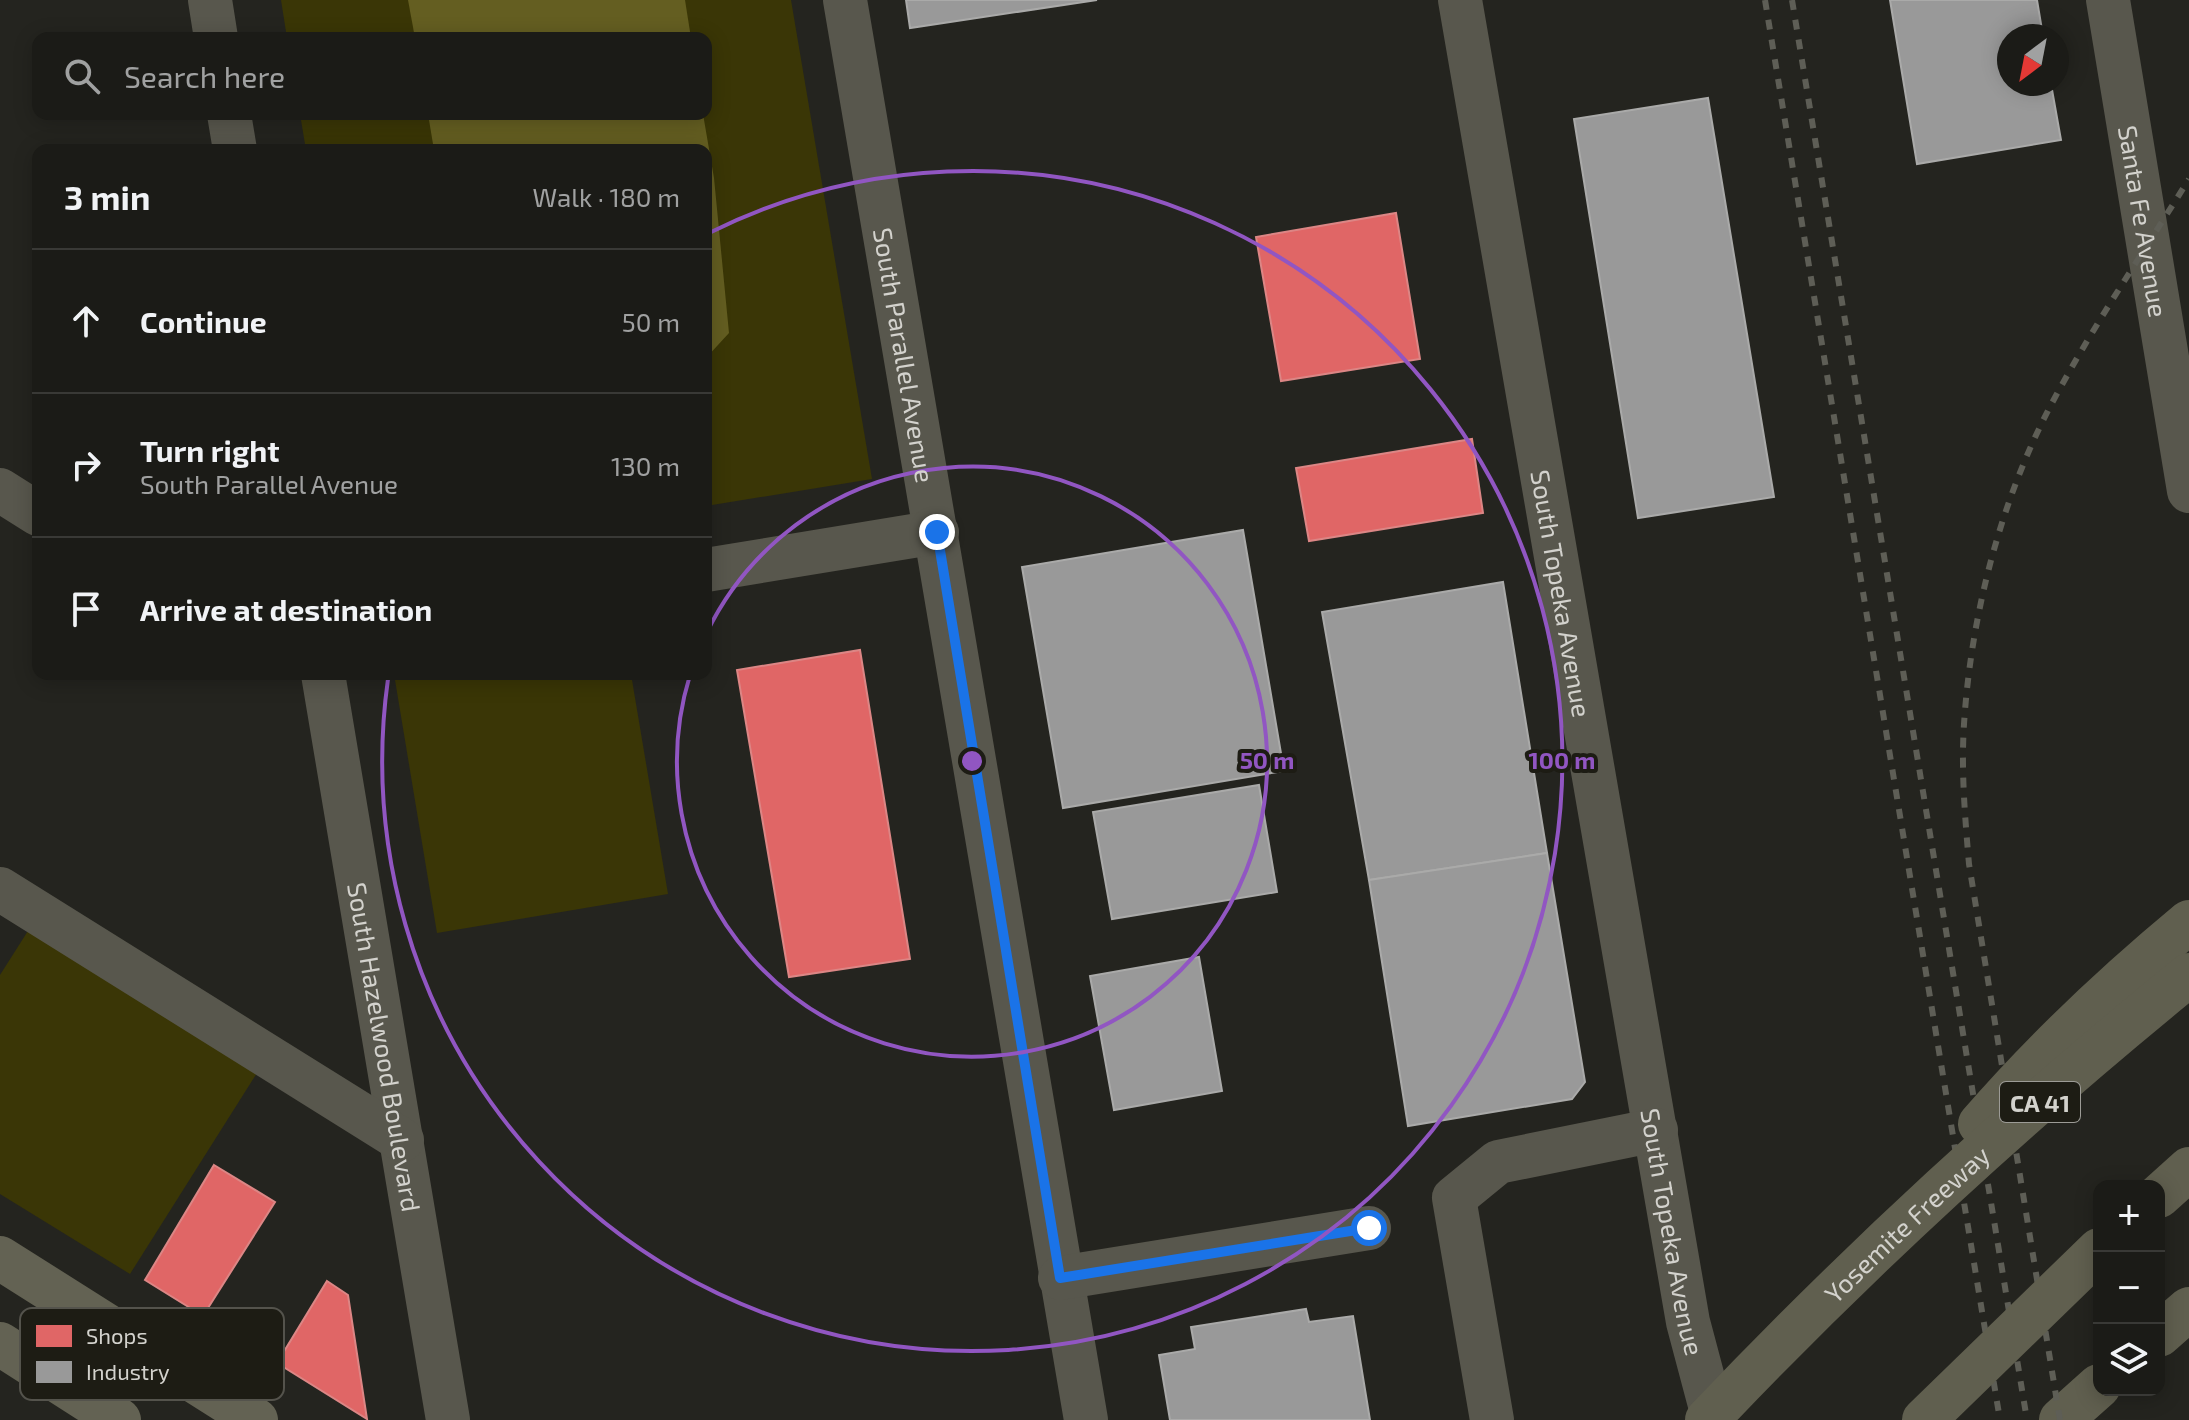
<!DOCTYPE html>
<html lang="en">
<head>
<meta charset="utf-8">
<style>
  :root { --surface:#1b1b17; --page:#242420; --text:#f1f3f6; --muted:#a0a1a1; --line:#393936 }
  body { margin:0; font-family:"Exo 2",sans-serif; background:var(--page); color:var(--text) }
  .controls { position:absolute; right:24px; bottom:24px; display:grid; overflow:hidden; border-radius:16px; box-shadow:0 4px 20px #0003 }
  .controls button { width:72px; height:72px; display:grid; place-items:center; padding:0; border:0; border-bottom:2px solid var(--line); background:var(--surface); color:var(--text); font:40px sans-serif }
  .compass { position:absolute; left:1997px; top:24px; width:72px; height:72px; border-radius:50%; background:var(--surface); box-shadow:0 4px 20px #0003; rotate:212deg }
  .stop { position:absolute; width:24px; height:24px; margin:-18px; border:6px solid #1a73e8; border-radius:50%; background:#fff }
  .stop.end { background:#1a73e8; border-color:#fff; box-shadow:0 2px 8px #0008 }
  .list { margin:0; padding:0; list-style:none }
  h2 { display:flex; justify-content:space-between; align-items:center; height:104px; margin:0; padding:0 32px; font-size:34px }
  h2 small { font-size:26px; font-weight:400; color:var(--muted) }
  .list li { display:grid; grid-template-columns:52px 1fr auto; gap:24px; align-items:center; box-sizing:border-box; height:144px; padding:0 32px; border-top:2px solid var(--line) }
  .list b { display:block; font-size:30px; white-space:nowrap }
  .list p { margin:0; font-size:26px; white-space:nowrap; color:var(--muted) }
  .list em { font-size:26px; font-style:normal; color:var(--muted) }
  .icon { flex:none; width:44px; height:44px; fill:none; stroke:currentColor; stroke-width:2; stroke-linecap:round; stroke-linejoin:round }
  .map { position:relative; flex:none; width:2189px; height:1420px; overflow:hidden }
  .search { position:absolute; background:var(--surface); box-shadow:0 4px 20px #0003; left:32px; top:32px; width:680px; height:88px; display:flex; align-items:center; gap:20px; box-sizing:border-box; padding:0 28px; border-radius:16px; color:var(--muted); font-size:30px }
  .panel { position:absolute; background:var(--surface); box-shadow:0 4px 20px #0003; left:32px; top:144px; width:680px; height:536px; border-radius:16px }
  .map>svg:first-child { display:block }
  .green { fill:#3a3606 }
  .water { fill:#645e21 }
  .shops { fill:#e06666; stroke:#dc8685; stroke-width:2 }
  .industry { fill:#999; stroke:#aaaaa9; stroke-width:2 }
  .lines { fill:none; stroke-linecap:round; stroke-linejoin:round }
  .minor { stroke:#58574d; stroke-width:44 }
  .major { stroke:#636253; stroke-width:44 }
  .highway { stroke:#605f4f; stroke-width:44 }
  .rail { stroke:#5e5e56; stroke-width:6; stroke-dasharray:10 10; stroke-linecap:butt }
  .highway-bridge { stroke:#605f4f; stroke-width:44 }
  .route { stroke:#1a73e8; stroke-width:10 }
  .ring { fill:none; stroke:#9156c2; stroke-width:4 }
  .labels { text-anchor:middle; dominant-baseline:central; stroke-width:8; stroke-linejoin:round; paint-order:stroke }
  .shield { fill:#1d1c14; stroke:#9c9b96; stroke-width:2 }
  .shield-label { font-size:24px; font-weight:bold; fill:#d3d2cd }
  .street-label { font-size:26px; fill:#d3d2cd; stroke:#1d1c14 }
  .key { fill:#1d1c14; stroke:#54534c; stroke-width:2 }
  .key-label { font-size:22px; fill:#d3d2cd }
  .centre { fill:#9156c2; stroke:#1d1c14; stroke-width:4 }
  .ring-label { font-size:24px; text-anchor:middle; font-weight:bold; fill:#9156c2; stroke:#1d1c14; stroke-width:8; stroke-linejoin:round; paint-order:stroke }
</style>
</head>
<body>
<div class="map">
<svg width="2189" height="1420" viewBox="0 0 2189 1420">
  <rect width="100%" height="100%" fill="#24241f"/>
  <g class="green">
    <polygon points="281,0 791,0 872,479 706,506 706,150 306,150 300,114 706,114 706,38 287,38"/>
    <polygon points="394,674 631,674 668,894 437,933"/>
    <polygon points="33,923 262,1065 130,1274 0,1194 0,975"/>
  </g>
  <g class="water">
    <polygon points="408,0 685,0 691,38 415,38"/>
    <polygon points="428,114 703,114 714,178 729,333 706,358 706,150 434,150"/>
  </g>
  <g class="shops">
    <polygon points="1396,213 1420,359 1281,381 1256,237"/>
    <polygon points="1472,439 1483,513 1309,541 1296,468"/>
    <polygon points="860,650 910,959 789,977 737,670"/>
    <polygon points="214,1165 275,1202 203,1316 145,1280"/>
    <polygon points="327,1281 348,1295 367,1419 277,1363"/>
  </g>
  <g class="industry">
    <polygon points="906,0 1097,0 910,28"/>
    <polygon points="1890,0 2037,0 2043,36 2009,36 2009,84 2051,84 2061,140 1917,164"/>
    <polygon points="1708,98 1774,497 1638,518 1574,119"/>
    <polygon points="1243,530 1284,771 1063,808 1022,567"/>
    <polygon points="1503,582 1547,853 1369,880 1322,612"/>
    <polygon points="1259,785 1277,892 1112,919 1093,812"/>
    <polygon points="1547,853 1585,1082 1572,1099 1408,1126 1369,880"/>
    <polygon points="1199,957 1222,1091 1114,1110 1090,976"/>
    <polygon points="1306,1309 1309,1322 1353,1316 1370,1420 1170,1420 1159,1355 1195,1349 1191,1327"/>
  </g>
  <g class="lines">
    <g class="minor">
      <polyline points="210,0 216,38"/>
      <path id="s1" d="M845,0L1086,1420"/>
      <path id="s2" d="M1460,0L1688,1322L1714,1420"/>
      <path id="s3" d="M2108,0L2189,491"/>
      <polyline points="229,114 235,150"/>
      <polyline points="0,490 38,514"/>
      <polyline points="706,570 937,532"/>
      <path id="s4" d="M323,674L448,1420"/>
      <polyline points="0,889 402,1140"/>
      <polyline points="1060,1278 1369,1228"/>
      <polyline points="1492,1420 1454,1198 1498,1162 1656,1130"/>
    </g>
    <g class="major">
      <polyline points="0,1258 256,1420"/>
      <polyline points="0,1344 119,1420"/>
    </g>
    <g class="highway">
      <polyline points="2159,1196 2189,1169"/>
      <polyline points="2159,1335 2189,1309"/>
      <polyline points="2061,1420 2099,1386"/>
    </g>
    <g class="rail">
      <polyline points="1765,0 2000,1420"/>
      <polyline points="1792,0 2027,1420"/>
      <path d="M2060,1420L1969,864C1965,817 1961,771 1964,724C1971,615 2001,499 2052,403C2093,326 2143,253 2189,179"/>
    </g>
    <g class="highway-bridge">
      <path d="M1980,1124C2044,1050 2113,985 2189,922"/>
      <path id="s5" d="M1707,1420C1857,1262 2019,1113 2189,975"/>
      <polyline points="1924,1420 2099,1250"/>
    </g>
  </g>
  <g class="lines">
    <polyline class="route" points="937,532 1060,1278 1369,1228"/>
  </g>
  <g class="ring">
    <path d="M707 632A295 295 0 1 1 690 675"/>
    <path d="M709 233A590 590 0 1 1 388 679"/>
  </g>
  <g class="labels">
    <rect class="shield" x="2000" y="1082" width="80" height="40" rx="6"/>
    <g class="shield-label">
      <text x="2040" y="1102">CA 41</text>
    </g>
    <g class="street-label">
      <text stroke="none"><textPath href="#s3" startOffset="224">Santa Fe Avenue</textPath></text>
      <text stroke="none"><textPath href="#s1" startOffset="360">South Parallel Avenue</textPath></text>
      <text stroke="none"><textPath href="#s2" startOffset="602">South Topeka Avenue</textPath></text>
      <text stroke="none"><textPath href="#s4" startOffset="378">South Hazelwood Boulevard</textPath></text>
      <text stroke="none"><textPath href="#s5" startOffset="280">Yosemite Freeway</textPath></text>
      <text stroke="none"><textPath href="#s2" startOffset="1250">South Topeka Avenue</textPath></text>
    </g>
  </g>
  <rect x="20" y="1308" width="264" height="92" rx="12" class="key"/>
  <rect x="36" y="1325" width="36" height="22" fill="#e06666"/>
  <rect x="36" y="1361" width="36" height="22" fill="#999"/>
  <g class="key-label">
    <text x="86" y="1344">Shops</text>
    <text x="86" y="1380">Industry</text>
  </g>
  <circle cx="972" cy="761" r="12" class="centre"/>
  <g class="ring-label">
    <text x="1267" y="769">50 m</text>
    <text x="1562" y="769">100 m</text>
  </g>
</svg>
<div class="controls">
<button>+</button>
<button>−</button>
<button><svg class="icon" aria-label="layers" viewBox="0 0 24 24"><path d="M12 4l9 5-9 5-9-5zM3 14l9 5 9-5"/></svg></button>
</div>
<svg class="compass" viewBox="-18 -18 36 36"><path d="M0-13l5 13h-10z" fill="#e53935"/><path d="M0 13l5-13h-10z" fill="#a0a1a1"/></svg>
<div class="stop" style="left:1369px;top:1228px"></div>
<div class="stop end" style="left:937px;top:532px"></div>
<div class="search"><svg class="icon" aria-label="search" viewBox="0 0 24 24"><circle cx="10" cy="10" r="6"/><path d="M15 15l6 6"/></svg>Search here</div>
<section class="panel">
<h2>3 min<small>Walk · 180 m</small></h2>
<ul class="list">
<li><svg class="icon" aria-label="ahead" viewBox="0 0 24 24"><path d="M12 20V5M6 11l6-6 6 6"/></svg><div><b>Continue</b></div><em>50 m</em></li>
<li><svg class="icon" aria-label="right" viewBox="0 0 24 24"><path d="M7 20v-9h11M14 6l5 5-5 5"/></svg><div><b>Turn right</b><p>South Parallel Avenue</p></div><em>130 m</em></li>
<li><svg class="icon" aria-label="arrive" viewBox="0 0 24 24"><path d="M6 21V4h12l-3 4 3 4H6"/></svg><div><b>Arrive at destination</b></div></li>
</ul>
</section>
</div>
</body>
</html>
